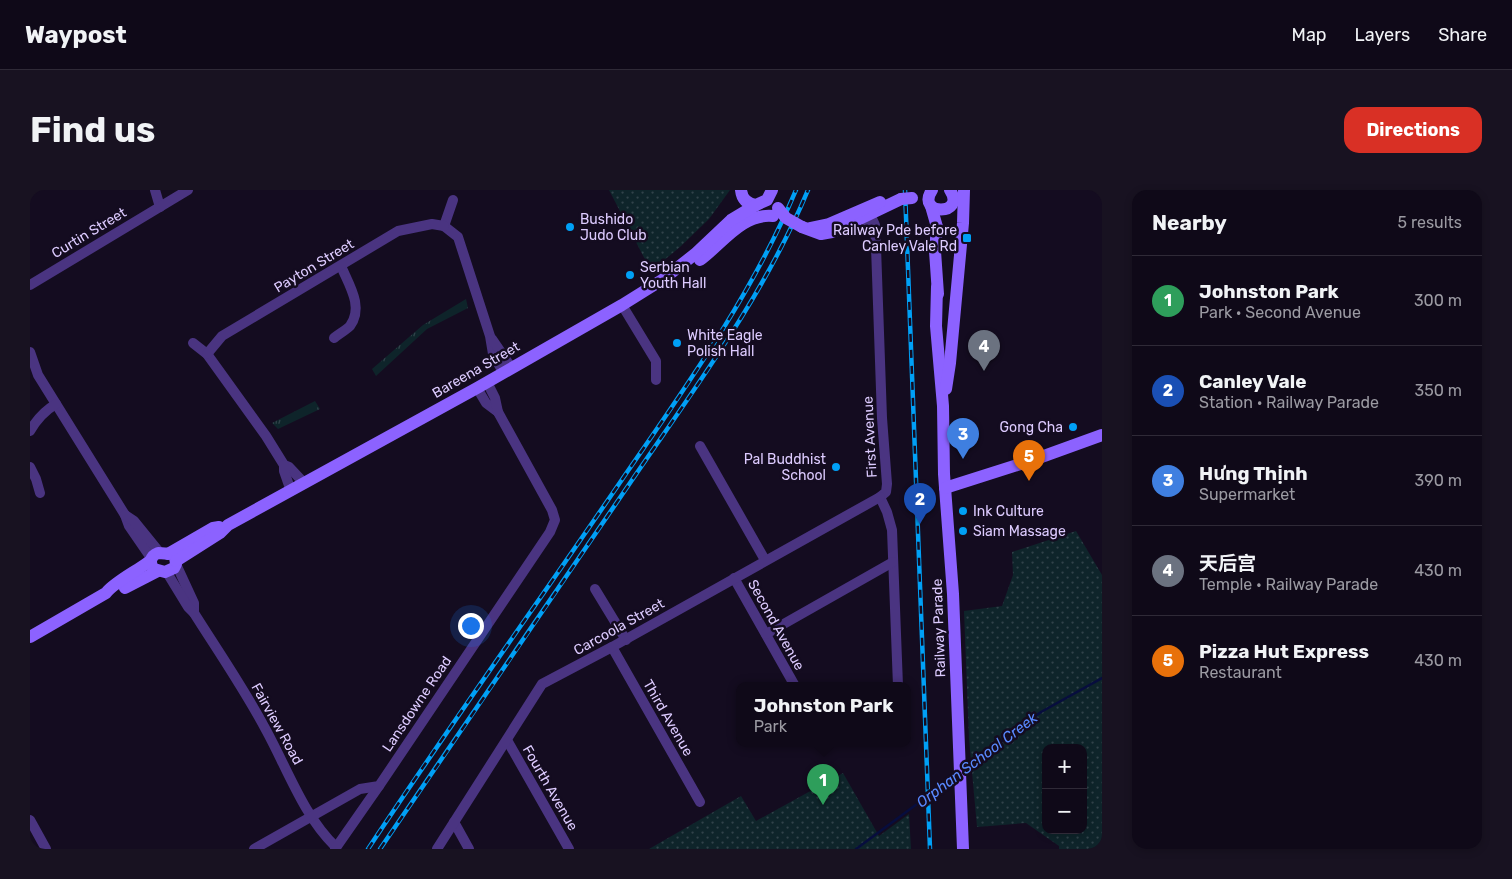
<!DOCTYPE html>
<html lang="en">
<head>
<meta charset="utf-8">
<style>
  :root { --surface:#0f0918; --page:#181221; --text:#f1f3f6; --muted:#9b9aa2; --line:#2f2a37; --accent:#d93025 }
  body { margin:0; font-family:Rubik,"Noto Sans SC",sans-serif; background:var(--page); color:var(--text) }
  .controls { position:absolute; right:15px; bottom:15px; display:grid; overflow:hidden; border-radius:10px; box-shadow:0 2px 8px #0003 }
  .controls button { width:45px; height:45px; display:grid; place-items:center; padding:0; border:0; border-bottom:1px solid var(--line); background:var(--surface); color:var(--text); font:25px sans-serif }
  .you { position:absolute; left:440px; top:435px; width:18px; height:18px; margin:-12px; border:4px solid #fff; border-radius:50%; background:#1a73e8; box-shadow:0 0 0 8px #1a73e833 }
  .badge { display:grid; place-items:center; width:32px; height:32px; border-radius:50%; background:var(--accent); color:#fff; font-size:16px; font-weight:700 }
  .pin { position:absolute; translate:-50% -41px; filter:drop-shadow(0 1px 2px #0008) }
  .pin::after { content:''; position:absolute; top:26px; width:18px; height:15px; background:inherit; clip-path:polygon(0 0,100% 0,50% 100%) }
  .popup { position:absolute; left:706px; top:492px; width:175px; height:65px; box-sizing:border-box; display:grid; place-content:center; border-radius:10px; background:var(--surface); filter:drop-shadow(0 1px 4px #0005); font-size:16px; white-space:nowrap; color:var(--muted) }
  .popup b { font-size:19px; color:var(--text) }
  .popup::after { content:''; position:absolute; left:50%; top:100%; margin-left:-10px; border:10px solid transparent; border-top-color:var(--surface) }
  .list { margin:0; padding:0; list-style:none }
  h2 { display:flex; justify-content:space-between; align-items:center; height:65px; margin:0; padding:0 20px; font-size:21px }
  h2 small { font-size:16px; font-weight:400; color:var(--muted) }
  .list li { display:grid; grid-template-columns:32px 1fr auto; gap:15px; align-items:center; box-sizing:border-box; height:90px; padding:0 20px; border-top:1px solid var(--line) }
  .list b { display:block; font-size:19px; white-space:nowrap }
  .list p { margin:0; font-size:16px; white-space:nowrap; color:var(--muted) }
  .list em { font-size:16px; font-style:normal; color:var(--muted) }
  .map { position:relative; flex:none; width:1072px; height:659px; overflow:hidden; border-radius:15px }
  header { display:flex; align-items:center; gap:30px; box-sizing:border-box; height:70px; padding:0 25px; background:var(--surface); border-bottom:1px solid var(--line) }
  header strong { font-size:24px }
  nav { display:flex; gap:28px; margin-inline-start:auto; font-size:18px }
  .intro { display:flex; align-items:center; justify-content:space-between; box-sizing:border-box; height:120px; padding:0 30px }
  h1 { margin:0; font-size:35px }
  .button { padding:12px 22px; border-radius:15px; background:var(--accent); color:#fff; font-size:18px; font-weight:700 }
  main { display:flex; gap:30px; padding:0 30px }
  aside { flex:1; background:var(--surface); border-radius:15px; box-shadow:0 2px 8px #0003 }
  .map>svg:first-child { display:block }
  .grass { fill:url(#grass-tufts) }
  .park { fill:url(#park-dots); fill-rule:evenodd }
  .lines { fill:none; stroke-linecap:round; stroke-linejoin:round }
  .stream { stroke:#070d3e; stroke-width:2.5 }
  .street { stroke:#4a3481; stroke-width:10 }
  .secondary { stroke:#8c62ff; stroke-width:12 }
  .rail-casing { stroke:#00a0f6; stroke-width:4.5 }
  .rail { stroke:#140c20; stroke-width:2.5; stroke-dasharray:8; stroke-linecap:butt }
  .secondary-bridge { stroke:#8c62ff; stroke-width:12 }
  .poi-dot { fill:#00a0f6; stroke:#140c20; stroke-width:2 }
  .labels { text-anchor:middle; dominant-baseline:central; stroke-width:5; stroke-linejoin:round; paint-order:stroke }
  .poi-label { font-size:14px; fill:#ddcbff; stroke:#140c20; text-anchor:start }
  .street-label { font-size:14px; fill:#ddcbff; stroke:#140c20 }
  .water-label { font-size:15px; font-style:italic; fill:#5989ff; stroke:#140c20 }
</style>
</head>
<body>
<header>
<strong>Waypost</strong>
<nav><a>Map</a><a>Layers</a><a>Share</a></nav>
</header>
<div class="intro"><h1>Find us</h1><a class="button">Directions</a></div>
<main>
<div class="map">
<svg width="1072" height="659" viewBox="0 0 1072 659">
  <defs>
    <pattern id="grass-tufts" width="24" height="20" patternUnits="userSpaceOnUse" patternTransform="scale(1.25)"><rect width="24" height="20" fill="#0e242a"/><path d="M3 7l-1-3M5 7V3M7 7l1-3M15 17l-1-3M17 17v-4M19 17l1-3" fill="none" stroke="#31424a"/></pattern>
    <pattern id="park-dots" width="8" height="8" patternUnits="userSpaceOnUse" patternTransform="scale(1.25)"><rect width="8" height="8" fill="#0e242a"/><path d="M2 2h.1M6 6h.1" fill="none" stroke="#31424a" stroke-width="1.8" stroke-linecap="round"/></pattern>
  </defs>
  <rect width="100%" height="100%" fill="#140c20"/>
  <g class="grass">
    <polygon points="436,109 438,118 397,139 346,186 342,179 393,135"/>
    <polygon points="285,211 290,219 248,239 242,233"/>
  </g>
  <g class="park">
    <polygon points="579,0 700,0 679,29 650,57 621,81"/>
    <path d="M1046,341L1072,385V659H1029V656L996,633L947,637L939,549L934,421L972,416L983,385L982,362ZM1016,558H1053V640H1016Z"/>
    <polygon points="813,583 849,646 879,624 881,659 619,659 711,606 726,631"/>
  </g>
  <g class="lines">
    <g class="stream">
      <polyline points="934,579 1011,522 1072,488"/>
      <polyline points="826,659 925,586"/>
    </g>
    <g class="street">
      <polyline points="125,0 130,17"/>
      <polyline points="423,10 414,36 428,47 460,146 463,164 473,182"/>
      <polyline points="840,24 845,35 846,57 852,228 857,294 856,302 850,307 857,322 862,340 868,496"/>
      <polyline points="837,38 836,30 842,22"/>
      <polyline points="0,95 158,0"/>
      <polyline points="592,115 626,171 626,190"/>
      <path d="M304,148C309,144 316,140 320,136C334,117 319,95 311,76"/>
      <polyline points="462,149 481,177"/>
      <polyline points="163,153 177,164 236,246 254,275 259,277 274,293"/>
      <polyline points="0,162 8,185 95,325 99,336 121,368"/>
      <polyline points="177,164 192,146 368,41 402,34 414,36"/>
      <polyline points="447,198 456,213 468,222"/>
      <path d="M0,241C7,229 14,221 26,214"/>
      <polyline points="670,256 735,370"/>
      <polyline points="254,275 254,281 261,301"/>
      <polyline points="0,277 6,289 10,303"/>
      <polyline points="95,325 104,331 130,363"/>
      <polyline points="146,374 164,413 164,423"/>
      <path d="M136,381L158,417L164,423C188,461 215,500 236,540C257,578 274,627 306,657"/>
      <polyline points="704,388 765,496"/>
      <polyline points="565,399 596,450"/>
      <polyline points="736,444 863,372"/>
      <polyline points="582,457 670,612"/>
      <polyline points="477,550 539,659"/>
      <polyline points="0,630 16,659"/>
      <polyline points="424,632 439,659"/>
      <polyline points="224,659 330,599 349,596 520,342 525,330 522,320 468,222 465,208 457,192"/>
      <polyline points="305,659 349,596"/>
      <polyline points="407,659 512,494 582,457 850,307"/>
    </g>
    <g class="secondary">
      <path d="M711,0C712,9 717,14 726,15L737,10L742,0"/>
      <path d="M902,0C885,26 937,26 920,0"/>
      <polyline points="901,16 907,37 905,61 908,104"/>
      <polyline points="772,37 791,44 802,42 871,9"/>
      <polyline points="780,38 799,34 850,12"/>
      <path d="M670,70C692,54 712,23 743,26"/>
      <polyline points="907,97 906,136 913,216 914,284 923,404 933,659"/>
      <polyline points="916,199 920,173 933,33 934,0"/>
      <polyline points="915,298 1003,270 1072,245"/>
      <path d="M128,363L142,364L145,367L146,374L144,378L135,382L124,379C119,373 120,366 128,363Z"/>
      <polyline points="138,364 183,338 189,337"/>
      <polyline points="146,371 190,343 198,335 447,198 592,115 632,90 665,64 701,30 726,15"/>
      <polyline points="95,398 128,381"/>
      <path d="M0,447L76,403C84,392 109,380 121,370"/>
    </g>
    <defs>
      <g id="rail">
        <polyline points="875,0 900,659"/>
        <path d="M338,659C420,535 507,414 591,291C655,198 722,105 766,0"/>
        <path d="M350,659C434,537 517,415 600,293C664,199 734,106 778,0"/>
      </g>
    </defs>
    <use href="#rail" class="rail-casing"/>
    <use href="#rail" class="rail"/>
    <g class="secondary-bridge">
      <polyline points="871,9 882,8"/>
      <polyline points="748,18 756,28 772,37"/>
    </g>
  </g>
  <g class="poi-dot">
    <circle cx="540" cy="37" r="5"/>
    <rect x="932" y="43" width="10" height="10" rx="2.5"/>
    <circle cx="600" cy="85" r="5"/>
    <circle cx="647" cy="153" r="5"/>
    <circle cx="1043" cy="237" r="5"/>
    <circle cx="806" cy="277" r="5"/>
    <circle cx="933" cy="321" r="5"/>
    <circle cx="933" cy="341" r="5"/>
  </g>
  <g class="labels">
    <g class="poi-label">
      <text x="550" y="29">Bushido<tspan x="550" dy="16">Judo Club</tspan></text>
      <text x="927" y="40" text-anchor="end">Railway Pde before<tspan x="927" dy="16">Canley Vale Rd</tspan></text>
      <text x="610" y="77">Serbian<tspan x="610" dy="16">Youth Hall</tspan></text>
      <text x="657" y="145">White Eagle<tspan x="657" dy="16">Polish Hall</tspan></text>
      <text x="1033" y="237" text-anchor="end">Gong Cha</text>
      <text x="796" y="269" text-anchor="end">Pal Buddhist<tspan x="796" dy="16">School</tspan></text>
      <text x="943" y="321">Ink Culture</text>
      <text x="943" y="341">Siam Massage</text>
    </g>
    <g class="street-label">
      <text transform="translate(59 43) rotate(-31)">Curtin Street</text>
      <text transform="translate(284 76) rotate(-31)">Payton Street</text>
      <text transform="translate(446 180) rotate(-30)">Bareena Street</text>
      <text transform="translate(840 247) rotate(-93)">First Avenue</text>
      <text transform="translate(746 435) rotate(61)">Second Avenue</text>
      <text transform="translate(589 437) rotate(-29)">Carcoola Street</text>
      <text transform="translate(909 438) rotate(-92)">Railway Parade</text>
      <text transform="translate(387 514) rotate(-56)">Lansdowne Road</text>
      <text transform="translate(638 528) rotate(60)">Third Avenue</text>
      <text transform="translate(247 534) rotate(61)">Fairview Road</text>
      <text transform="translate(520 598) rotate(60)">Fourth Avenue</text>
    </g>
    <g class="water-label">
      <text transform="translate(947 570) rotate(-37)">Orphan School Creek</text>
    </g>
  </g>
</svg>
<div class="controls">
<button>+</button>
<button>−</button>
</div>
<div class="you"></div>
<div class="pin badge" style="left:793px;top:615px;background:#2e9e5b">1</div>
<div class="popup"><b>Johnston Park</b>Park</div>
<div class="pin badge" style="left:890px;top:334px;background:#1a4fb4">2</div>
<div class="pin badge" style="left:933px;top:269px;background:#3f7fe0">3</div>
<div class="pin badge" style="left:954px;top:181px;background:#6b7280">4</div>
<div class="pin badge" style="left:999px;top:291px;background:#e8710a">5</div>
</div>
<aside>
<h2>Nearby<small>5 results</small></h2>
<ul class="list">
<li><span class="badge" style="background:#2e9e5b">1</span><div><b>Johnston Park</b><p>Park · Second Avenue</p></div><em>300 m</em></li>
<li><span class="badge" style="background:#1a4fb4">2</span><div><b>Canley Vale</b><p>Station · Railway Parade</p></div><em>350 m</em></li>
<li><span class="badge" style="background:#3f7fe0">3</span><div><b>Hưng Thịnh</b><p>Supermarket</p></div><em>390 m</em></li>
<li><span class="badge" style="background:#6b7280">4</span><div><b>天后宫</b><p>Temple · Railway Parade</p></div><em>430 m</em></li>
<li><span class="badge" style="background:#e8710a">5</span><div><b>Pizza Hut Express</b><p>Restaurant</p></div><em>430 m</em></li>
</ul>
</aside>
</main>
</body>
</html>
